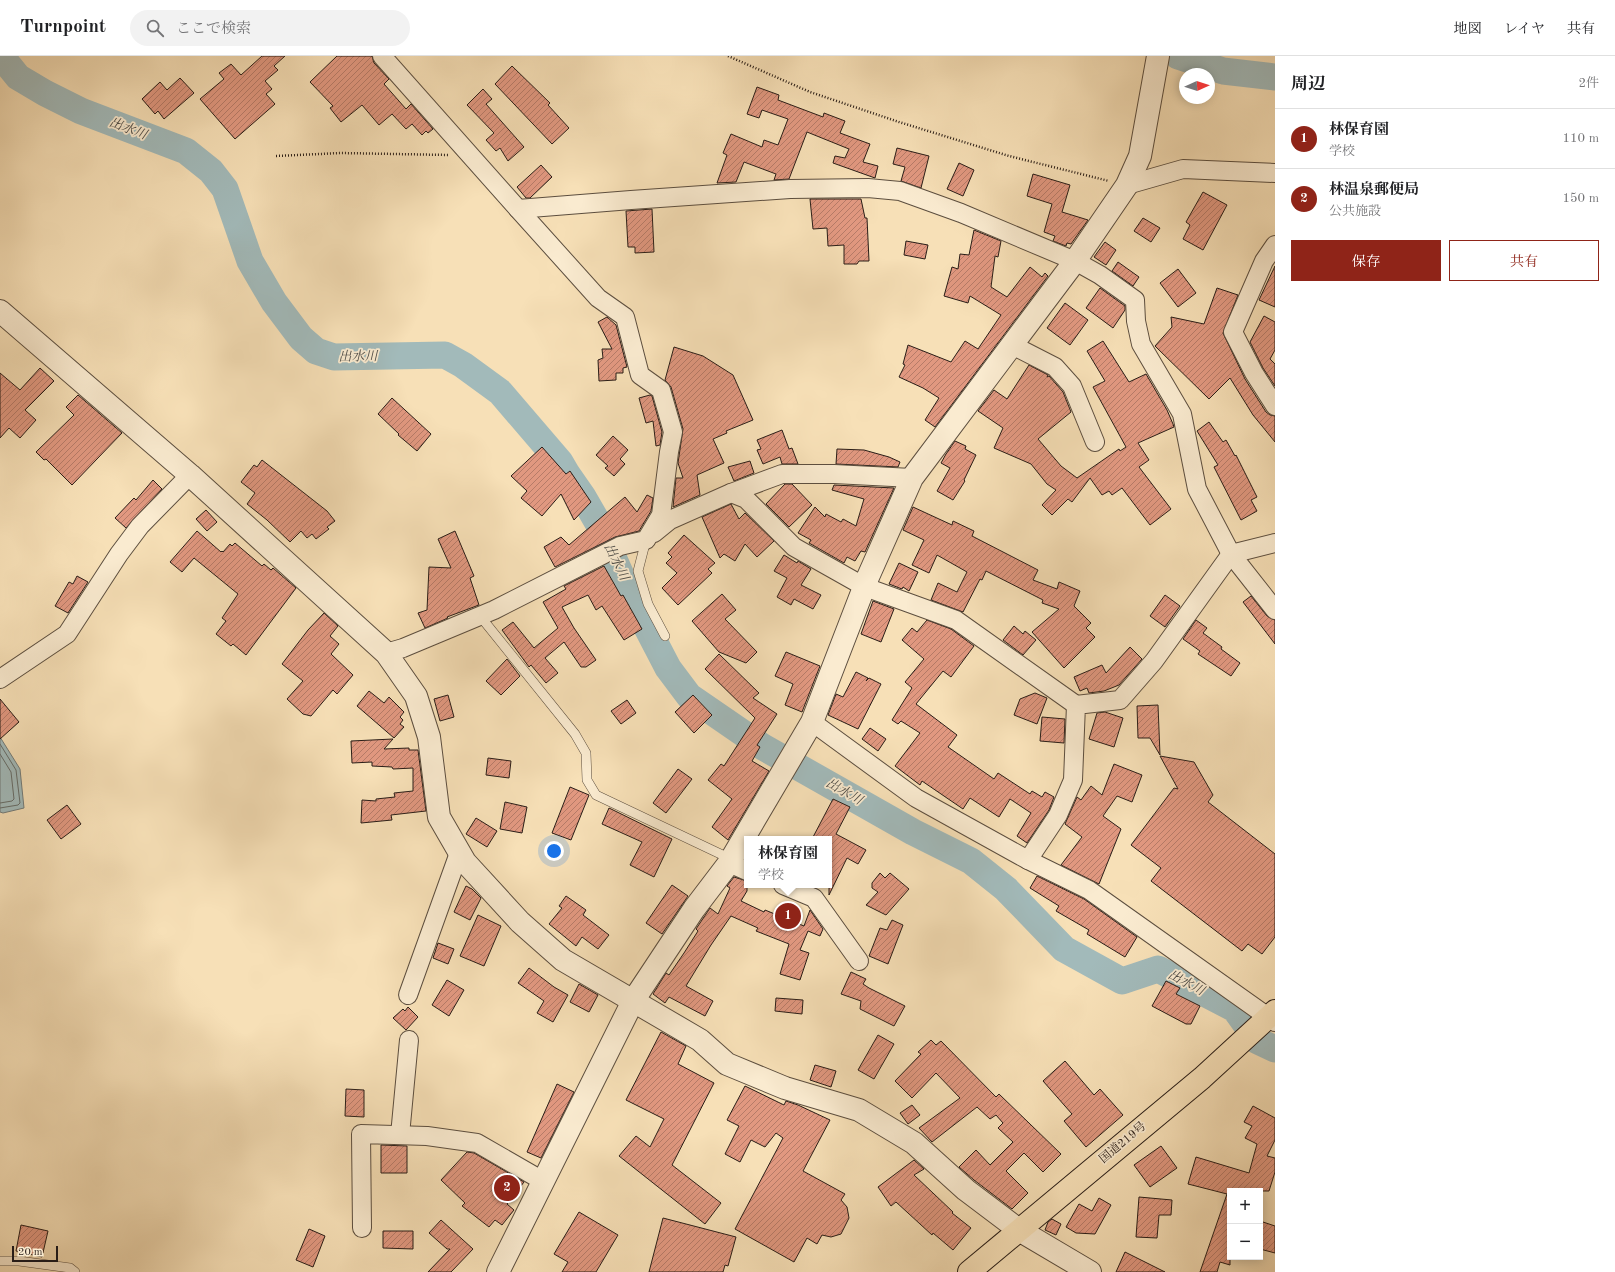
<!DOCTYPE html>
<html lang="ja">
<head>
<meta charset="utf-8">
<style>
  :root { --surface:#fff; --page:#f2f2f2; --text:#202124; --muted:#757577; --line:#e0e0e0; --accent:#8f2418 }
  body { margin:0; font-family:"Old Standard TT","Noto Serif JP",serif; background:var(--page); color:var(--text) }
  .controls { position:absolute; right:12px; bottom:12px; display:grid; overflow:hidden; border-radius:0px; box-shadow:0 2px 10px #0003 }
  .controls button { width:36px; height:36px; display:grid; place-items:center; padding:0; border:0; border-bottom:1px solid var(--line); background:var(--surface); color:var(--text); font:20px sans-serif }
  .compass { position:absolute; left:1179px; top:12px; width:36px; height:36px; border-radius:50%; background:var(--surface); box-shadow:0 2px 10px #0003; rotate:87deg }
  .scale { position:absolute; left:12px; bottom:10px; width:46px; box-sizing:border-box; padding-left:4px; border:2px solid #291d17; border-top:0; font-size:11px; line-height:14px; white-space:nowrap; color:#291d17; -webkit-text-stroke:3px #faebd0; paint-order:stroke }
  .you { position:absolute; left:554px; top:795px; width:14px; height:14px; margin:-10px; border:3px solid #fff; border-radius:50%; background:#1a73e8; box-shadow:0 0 0 6px #1a73e833 }
  .badge { display:grid; place-items:center; width:26px; height:26px; border-radius:50%; background:var(--accent); color:#fff; font-size:13px; font-weight:700 }
  .pin { position:absolute; translate:-50% -50%; border:2px solid #fff; box-shadow:0 1px 4px #0006 }
  .popup { position:absolute; left:744px; top:780px; width:88px; height:52px; box-sizing:border-box; display:grid; place-content:center; border-radius:0px; background:var(--surface); filter:drop-shadow(0 1px 3px #0005); font-size:13px; white-space:nowrap; color:var(--muted) }
  .popup b { font-size:15px; color:var(--text) }
  .popup::after { content:''; position:absolute; left:50%; top:100%; margin-left:-8px; border:8px solid transparent; border-top-color:var(--surface) }
  .list { margin:0; padding:0; list-style:none }
  h2 { display:flex; justify-content:space-between; align-items:center; height:52px; margin:0; padding:0 16px; font-size:17px }
  h2 small { font-size:13px; font-weight:400; color:var(--muted) }
  .list li { display:grid; grid-template-columns:26px 1fr auto; gap:12px; align-items:center; box-sizing:border-box; height:60px; padding:0 16px; border-top:1px solid var(--line) }
  .list b { display:block; font-size:15px; white-space:nowrap }
  .list p { margin:0; font-size:13px; white-space:nowrap; color:var(--muted) }
  .list em { font-size:13px; font-style:normal; color:var(--muted) }
  .actions { display:flex; gap:8px; padding:12px 16px }
  .actions a { flex:1; padding:9px 0; border:1px solid var(--accent); border-radius:0px; text-align:center; font-size:14px; color:var(--accent) }
  .actions .main { background:var(--accent); color:#fff }
  .icon { flex:none; width:22px; height:22px; fill:none; stroke:currentColor; stroke-width:2; stroke-linecap:round; stroke-linejoin:round }
  .map { position:relative; flex:none; width:1275px; height:1216px; overflow:hidden }
  header { display:flex; align-items:center; gap:24px; box-sizing:border-box; height:56px; padding:0 20px; background:var(--surface); border-bottom:1px solid var(--line) }
  header strong { font-size:19px }
  nav { display:flex; gap:22px; margin-inline-start:auto; font-size:14px }
  .search { width:280px; height:36px; background:var(--page); display:flex; align-items:center; gap:10px; box-sizing:border-box; padding:0 14px; border-radius:22px; color:var(--muted); font-size:15px }
  main { display:flex }
  aside { flex:1; background:var(--surface) }
  .map>svg:first-child { display:block }
  .water { fill:#a2baba; stroke:#727b79 }
  .lines { fill:none; stroke-linecap:round; stroke-linejoin:round }
  .shore { stroke:#666c68; stroke-width:1 }
  .river { stroke:#a2baba; stroke-width:27 }
  .building { fill:url(#building-hatch); stroke:#291d17 }
  .service-casing { stroke:#5c4e3f; stroke-width:10 }
  .minor-casing { stroke:#5c4e3f; stroke-width:20 }
  .tertiary-casing { stroke:#5c4e3f; stroke-width:24 }
  .trunk-casing { stroke:#291d17; stroke-width:24 }
  .path { stroke:#291d17; stroke-width:2.5; stroke-dasharray:1 2; stroke-linecap:butt }
  .service { stroke:#faebd0; stroke-width:9 }
  .minor { stroke:#faebd0; stroke-width:18 }
  .tertiary { stroke:#faebd0; stroke-width:22 }
  .trunk { stroke:#f7e0b7; stroke-width:22 }
  .labels { text-anchor:middle; dominant-baseline:central; stroke-width:3.5; stroke-linejoin:round; paint-order:stroke }
  .street-label { font-size:12px; fill:#291d17; stroke:#faebd0 }
  .water-label { font-size:13px; font-style:italic; fill:#4d4c48; stroke:#faebd0 }
</style>
</head>
<body>
<header>
<strong>Turnpoint</strong>
<div class="search"><svg class="icon" aria-label="search" viewBox="0 0 24 24"><circle cx="10" cy="10" r="6"/><path d="M15 15l6 6"/></svg>ここで検索</div>
<nav><a>地図</a><a>レイヤ</a><a>共有</a></nav>
</header>
<main>
<div class="map">
<svg width="1275" height="1216" viewBox="0 0 1275 1216">
  <defs>
    <pattern id="building-hatch" width="6" height="6" patternUnits="userSpaceOnUse"><rect width="6" height="6" fill="#e19880"/><path d="M-1 1l2-2M0 6l6-6M5 7l2-2" fill="none" stroke="#b67b68"/></pattern>
  </defs>
  <rect width="100%" height="100%" fill="#f7e0b7"/>
  <filter id="stains"><feTurbulence type="fractalNoise" baseFrequency=".005" numOctaves="4"/><feColorMatrix values="0 0 0 0 .2 0 0 0 0 .09 0 0 0 0 .02 0 0 0 .5 -.17"/></filter>
  <radialGradient id="worn" r=".72"><stop offset=".6" stop-color="#630" stop-opacity="0"/><stop offset="1" stop-color="#630" stop-opacity=".3"/></radialGradient>
  <polygon class="water" points="0,681 20,713 24,752 3,757 0,756"/>
  <g class="lines">
    <g class="shore">
      <polyline points="0,688 16,714 20,747 18,749 0,752"/>
      <polyline points="0,698 11,716 14,743 12,745 0,747"/>
    </g>
    <g class="river">
      <polyline points="1,0 18,21 45,37 81,55 186,95 211,115 225,133 250,205 274,246 301,282 316,295 334,301 445,299 463,309 500,336 560,406 567,418 583,441 598,467 627,533 668,612 689,640 763,691 913,776 971,805 1006,833 1064,893 1122,925 1158,913 1235,953 1258,985 1275,993"/>
      <polyline points="1178,0 1223,15 1275,21"/>
    </g>
  </g>
  <g class="building">
    <polygon points="262,0 285,0 274,10 278,14 265,25 272,33 266,38 275,48 235,83 200,43 224,23 219,17 231,8 241,19"/>
    <polygon points="337,0 372,0 374,7 389,23 384,28 406,53 411,48 433,73 428,77 426,75 422,79 412,68 406,73 392,58 379,69 362,49 341,66 330,52 333,50 310,26"/>
    <polygon points="512,10 550,47 548,49 569,72 552,88 495,28"/>
    <polygon points="180,22 194,37 164,63 158,55 155,58 142,43 160,26 167,34"/>
    <polygon points="757,31 779,39 778,44 823,61 824,57 845,65 840,77 870,88 863,106 878,110 875,122 833,107 835,100 845,102 849,93 807,76 789,123 774,124 776,118 744,106 736,126 717,127 727,99 723,97 731,78 762,91 764,84 778,89 788,63 762,54 759,62 747,58"/>
    <polygon points="483,33 492,43 486,48 524,91 508,105 500,92 496,95 486,84 494,77 467,49"/>
    <polygon points="897,92 929,100 921,132 901,125 905,111 893,108"/>
    <polygon points="959,107 974,114 963,140 947,133"/>
    <polygon points="541,109 552,121 530,142 526,142 517,131"/>
    <polygon points="1033,118 1070,129 1062,156 1088,164 1071,188 1067,187 1066,190 1053,185 1055,180 1044,176 1052,148 1027,140"/>
    <polygon points="1203,136 1227,149 1203,194 1183,183 1190,169 1186,166"/>
    <polygon points="810,143 861,143 865,162 867,162 869,205 859,205 857,208 844,208 844,189 828,190 827,172 813,173"/>
    <polygon points="652,153 654,196 635,197 635,191 628,191 626,155"/>
    <polygon points="1143,162 1160,172 1151,186 1134,175"/>
    <polygon points="974,174 1001,185 998,201 995,200 991,231 1007,241 1030,211 1042,221 1045,217 1048,220 935,371 925,364 939,342 923,332 899,321 905,309 903,308 908,289 951,306 965,285 978,293 1001,259 970,240 968,247 944,240 952,211 958,213 960,198 969,199"/>
    <polygon points="906,185 928,189 925,203 904,199"/>
    <polygon points="1105,186 1116,194 1106,209 1094,201"/>
    <polygon points="1118,206 1139,221 1133,230 1112,215"/>
    <polygon points="1275,210 1275,251 1259,244"/>
    <polygon points="1178,213 1196,237 1178,251 1160,227"/>
    <polygon points="1100,232 1125,250 1125,254 1113,272 1086,252"/>
    <polygon points="1217,232 1238,239 1223,277 1245,323 1266,356 1270,359 1275,360 1275,386 1253,359 1230,322 1209,343 1155,290 1172,271 1171,261 1204,268"/>
    <polygon points="1065,247 1088,264 1070,289 1047,272"/>
    <polygon points="1264,260 1275,266 1275,294 1270,303 1275,308 1275,330 1263,312 1250,286"/>
    <polygon points="607,261 616,269 627,311 623,312 623,317 616,317 616,324 599,325 598,304 603,302 602,293 612,293 598,266"/>
    <polygon points="1103,285 1129,326 1146,318 1167,354 1173,368 1174,371 1138,387 1149,404 1139,411 1171,453 1150,469 1122,432 1112,439 1109,435 1102,439 1090,422 1072,446 1068,443 1052,459 1042,449 1056,434 1047,428 1031,408 994,392 1003,372 978,355 994,334 1007,343 1029,309 1048,319 1047,321 1049,320 1063,336 1071,356 1038,383 1061,410 1077,422 1119,393 1120,395 1126,391 1093,331 1105,325 1087,295"/>
    <polygon points="674,291 703,300 733,319 753,364 726,375 727,377 713,383 724,407 697,419 700,439 673,451 676,422 683,422 678,407 683,373 671,331 665,324"/>
    <polygon points="40,312 54,325 25,354 36,364 20,382 9,372 0,382 0,317 20,334"/>
    <polygon points="78,339 122,377 72,429 46,403 44,404 36,396 74,359 66,351"/>
    <polygon points="650,339 652,340 662,376 660,389 656,390 653,365 646,367 639,342"/>
    <polygon points="392,342 431,378 417,395 398,379 399,378 378,358"/>
    <polygon points="1209,366 1223,386 1226,384 1235,400 1236,399 1257,441 1251,444 1257,455 1241,464 1214,411 1218,409 1197,375"/>
    <polygon points="782,374 789,393 792,392 798,408 782,408 780,401 763,408 757,394 761,393 757,384"/>
    <polygon points="613,380 628,394 620,403 625,408 614,420 605,412 608,410 596,399"/>
    <polygon points="955,385 966,390 965,393 976,399 964,424 965,425 953,444 937,435 950,412 941,407 946,398"/>
    <polygon points="542,391 566,418 570,415 591,446 574,464 561,438 542,460 521,442 527,435 511,420"/>
    <polygon points="837,393 864,394 889,401 900,406 898,411 836,408"/>
    <polygon points="262,404 327,455 335,465 327,471 329,473 316,483 312,478 307,482 301,475 290,486 267,464 247,448 255,437 241,426 254,409 257,411"/>
    <polygon points="750,405 754,417 734,425 728,411"/>
    <polygon points="153,424 162,433 126,472 115,462 134,442 136,444"/>
    <polygon points="785,428 792,428 812,449 789,471 766,448"/>
    <polygon points="834,429 894,432 865,496 861,495 855,505 847,501 844,507 809,487 811,484 798,477 815,451 825,461 826,458 841,466 843,463 856,470 864,443 832,434"/>
    <polygon points="647,439 653,442 651,455 639,475 615,481 555,511 544,491 561,481 569,489 625,441 637,456"/>
    <polygon points="731,448 739,463 745,457 774,485 757,501 745,488 735,505 724,498 720,502 702,461"/>
    <polygon points="913,451 952,469 953,465 974,475 972,480 1038,514 1033,524 1057,533 1059,526 1080,535 1074,550 1091,567 1086,572 1095,581 1064,612 1032,576 1059,553 1042,547 1043,544 986,515 982,524 980,523 963,556 931,544 938,527 957,536 967,516 937,499 929,517 912,509 924,484 903,474"/>
    <polygon points="206,454 217,466 207,475 196,463"/>
    <polygon points="197,475 221,496 222,495 223,496 230,488 232,490 235,487 262,510 264,508 271,514 273,512 296,532 246,599 233,588 231,590 216,578 226,565 222,562 238,538 194,502 182,516 170,506"/>
    <polygon points="455,475 474,520 470,522 479,549 447,561 448,562 425,572 418,557 427,554 429,511 451,512 438,483"/>
    <polygon points="684,479 715,507 708,513 712,517 678,549 662,532 677,517 666,507 672,501 668,497"/>
    <polygon points="784,499 797,507 798,505 811,513 801,529 821,539 813,553 794,543 791,549 777,541 787,522 774,515"/>
    <polygon points="899,507 918,516 909,535 903,531 902,533 889,528"/>
    <polygon points="604,510 621,540 623,539 642,573 624,584 602,550 596,554 588,539 562,551 574,572 596,604 586,611 581,611 564,586 545,602 558,617 546,627 531,609 529,611 502,574 513,566 534,592 558,572 543,546 566,533 564,530"/>
    <polygon points="77,520 88,526 68,557 55,550 69,526 73,528"/>
    <polygon points="722,538 736,554 725,563 757,596 746,607 719,596 692,565"/>
    <polygon points="1165,539 1180,550 1165,571 1150,560"/>
    <polygon points="1251,540 1267,560 1275,564 1275,588 1243,546"/>
    <polygon points="873,545 894,553 881,586 861,578"/>
    <polygon points="324,557 338,570 330,580 339,588 331,598 353,619 337,638 333,634 311,660 303,658 287,643 303,625 282,608 308,574"/>
    <polygon points="927,564 951,573 974,590 951,621 943,615 916,648 957,679 948,691 994,723 998,717 1030,738 1032,735 1042,741 1045,736 1054,741 1049,754 1027,787 1017,780 1031,757 1010,743 999,761 970,742 963,753 922,725 920,729 895,710 920,677 901,665 898,668 892,664 912,632 905,626 924,603 902,584 912,572 917,576"/>
    <polygon points="1196,564 1207,572 1203,577 1222,591 1221,593 1240,607 1231,620 1198,598 1200,595 1183,583"/>
    <polygon points="1014,570 1023,578 1025,575 1036,584 1023,599 1003,584"/>
    <polygon points="1130,591 1142,603 1119,629 1104,635 1089,637 1087,632 1080,635 1074,621 1102,609 1106,617"/>
    <polygon points="786,596 820,610 802,656 785,649 793,628 775,620"/>
    <polygon points="719,598 759,637 753,642 777,658 757,689 760,691 752,705 769,715 728,784 712,771 732,743 708,724 721,708 724,710 755,662 705,613"/>
    <polygon points="507,603 520,620 501,639 486,625"/>
    <polygon points="856,616 868,622 866,625 869,622 881,628 858,673 828,659 836,638 843,641"/>
    <polygon points="369,635 384,647 389,641 404,656 400,661 403,664 400,668 404,671 394,682 357,650"/>
    <polygon points="1035,637 1047,642 1037,668 1014,659 1020,643"/>
    <polygon points="448,639 454,661 440,665 434,643"/>
    <polygon points="693,639 712,659 694,677 675,656"/>
    <polygon points="0,643 19,666 0,683"/>
    <polygon points="627,644 636,657 621,668 611,655"/>
    <polygon points="1158,649 1160,699 1150,682 1138,682 1137,650"/>
    <polygon points="1105,656 1123,662 1114,691 1089,683 1097,657"/>
    <polygon points="1042,661 1065,663 1064,687 1040,685"/>
    <polygon points="870,672 886,683 878,695 862,683"/>
    <polygon points="393,683 384,693 409,692 409,694 418,694 426,755 391,759 392,764 361,767 362,744 376,745 376,743 395,741 394,737 413,735 413,712 393,713 392,711 372,710 372,706 352,707 351,685"/>
    <polygon points="1160,700 1194,706 1213,739 1208,746 1275,798 1275,881 1262,898 1248,888 1242,895 1151,825 1161,812 1131,789 1174,732 1178,733"/>
    <polygon points="488,702 511,705 509,722 486,719"/>
    <polygon points="1114,708 1142,719 1132,746 1117,740 1103,760 1121,773 1099,828 1061,809 1082,781 1065,768 1077,741 1081,744 1091,730 1102,739"/>
    <polygon points="678,713 692,723 666,757 653,747"/>
    <polygon points="570,731 589,739 571,784 552,777"/>
    <polygon points="833,743 850,751 836,778 866,794 858,808 847,802 829,839 829,783 812,783"/>
    <polygon points="505,746 527,751 522,777 500,773"/>
    <polygon points="67,749 81,768 61,783 47,764"/>
    <polygon points="609,752 672,783 654,821 630,809 642,786 602,768"/>
    <polygon points="476,762 497,775 487,791 466,778"/>
    <polygon points="880,817 885,822 890,817 909,833 886,859 866,849 878,836 872,832 872,827"/>
    <polygon points="1037,820 1084,843 1137,881 1125,901 1087,878 1089,874 1056,855 1059,850 1030,832"/>
    <polygon points="734,821 747,825 747,835 741,845 764,856 765,854 804,870 810,854 823,873 820,880 808,875 800,894 809,897 800,924 780,918 789,888 756,875 758,872 731,860 711,889 686,930 713,945 705,960 669,941 665,947 653,938 666,917 669,919 684,897 698,875 696,873 710,852 718,858 730,832 727,830"/>
    <polygon points="672,829 688,840 662,878 646,867"/>
    <polygon points="466,830 472,833 481,842 470,864 454,856"/>
    <polygon points="566,840 586,854 583,859 609,879 598,893 582,881 576,890 549,868 562,852 559,850"/>
    <polygon points="478,859 501,870 484,910 460,900"/>
    <polygon points="892,864 903,869 888,908 869,900 880,872 887,874"/>
    <polygon points="438,887 454,893 448,908 433,902"/>
    <polygon points="529,912 554,931 568,939 553,966 537,957 544,945 518,927"/>
    <polygon points="851,916 866,923 863,928 869,932 905,950 894,970 860,953 861,945 841,938"/>
    <polygon points="447,924 464,934 449,960 432,949"/>
    <polygon points="1166,925 1180,932 1176,938 1200,950 1191,968 1186,968 1152,950"/>
    <polygon points="579,928 598,939 589,956 570,946"/>
    <polygon points="776,942 803,944 802,958 775,955"/>
    <polygon points="408,951 418,961 406,974 393,962 403,953 405,955"/>
    <polygon points="661,976 686,990 678,1008 714,1027 672,1109 721,1147 705,1168 619,1100 636,1080 650,1091 664,1063 626,1044"/>
    <polygon points="878,979 894,988 874,1023 858,1014"/>
    <polygon points="931,984 936,989 941,985 996,1041 999,1038 1061,1098 1043,1116 1024,1097 1006,1115 1028,1137 1012,1153 974,1124 959,1111 976,1094 990,1109 1013,1086 998,1072 1003,1067 996,1059 990,1063 977,1051 932,1086 919,1072 960,1042 936,1017 912,1042 895,1025 921,998 918,996"/>
    <polygon points="1065,1005 1094,1039 1100,1033 1123,1059 1086,1091 1064,1065 1072,1058 1043,1025"/>
    <polygon points="815,1009 836,1015 831,1031 810,1024"/>
    <polygon points="557,1028 574,1036 541,1102 527,1096"/>
    <polygon points="745,1030 784,1049 786,1045 798,1049 830,1064 803,1115 845,1138 841,1144 847,1151 849,1162 841,1178 831,1181 822,1179 817,1188 807,1182 794,1206 735,1173 783,1082 776,1077 765,1091 751,1084 740,1106 725,1098 739,1070 727,1064"/>
    <polygon points="346,1033 364,1034 364,1061 345,1060"/>
    <polygon points="912,1049 920,1059 908,1068 900,1057"/>
    <polygon points="1253,1050 1275,1062 1275,1084 1267,1100 1275,1102 1275,1116 1269,1135 1230,1135 1230,1209 1220,1206 1217,1216 1200,1216 1227,1138 1188,1128 1196,1101 1249,1117 1257,1088 1245,1082 1252,1070 1244,1066"/>
    <polygon points="381,1089 407,1090 407,1117 381,1117"/>
    <polygon points="1161,1090 1177,1112 1150,1131 1134,1109"/>
    <polygon points="467,1096 474,1097 524,1126 507,1148 514,1154 502,1169 495,1164 489,1171 462,1150 465,1147 441,1124"/>
    <polygon points="914,1104 924,1113 914,1119 953,1156 952,1157 971,1172 953,1194 933,1177 932,1179 896,1146 891,1150 878,1131"/>
    <polygon points="1139,1141 1172,1144 1171,1159 1159,1159 1157,1182 1136,1181"/>
    <polygon points="1099,1142 1111,1149 1095,1178 1076,1177 1066,1171 1079,1148 1092,1155"/>
    <polygon points="579,1156 618,1179 596,1216 562,1216 568,1206 554,1198"/>
    <polygon points="663,1162 736,1181 728,1210 725,1209 723,1216 649,1216"/>
    <polygon points="1052,1163 1061,1168 1056,1179 1045,1174 1048,1166"/>
    <polygon points="441,1164 473,1193 451,1216 428,1216 450,1193 447,1193 429,1177"/>
    <polygon points="1260,1165 1275,1170 1275,1197 1260,1193"/>
    <polygon points="21,1169 48,1175 42,1201 16,1195"/>
    <polygon points="309,1173 325,1180 313,1211 296,1204"/>
    <polygon points="383,1175 413,1175 413,1193 383,1192"/>
    <polygon points="1125,1196 1165,1216 1116,1216"/>
  </g>
  <g class="lines">
    <defs>
      <g id="service">
        <polyline points="646,484 638,515 648,548 665,580"/>
        <polyline points="480,560 575,678 586,697 587,724 596,739 731,803"/>
        <polyline points="0,1205 19,1205 70,1212 75,1216"/>
      </g>
      <g id="minor">
        <polyline points="382,0 518,153 631,144 790,133 868,132 900,135 961,157 1075,205 1100,219 1135,244 1136,265 1141,288 1182,358 1197,433 1231,498 1275,554"/>
        <polyline points="1127,129 1183,113 1275,117"/>
        <polyline points="1275,189 1264,205 1233,276 1254,317 1275,350"/>
        <polyline points="1012,289 1055,311 1072,330 1095,386"/>
        <polyline points="731,437 746,443 794,491 865,531 956,564 1076,649"/>
        <polyline points="654,477 670,464 731,437 782,418 834,418 912,422"/>
        <polyline points="386,597 403,592 494,554 620,490 646,484 661,459 669,396 673,376 661,334 640,319 625,261 598,242 518,153"/>
        <polyline points="0,623 67,578 119,498 140,470 190,419"/>
        <polyline points="812,666 916,742 1028,804 1089,834 1275,966"/>
        <polyline points="1028,804 1058,759 1073,724 1076,649 1120,644 1154,605 1231,498 1275,487"/>
        <polyline points="729,807 747,815"/>
        <polyline points="783,829 814,842 859,905"/>
        <polyline points="408,939 459,797"/>
        <polyline points="400,1079 409,984"/>
        <polyline points="362,1172 361,1078 427,1080 477,1087 543,1125"/>
      </g>
      <g id="tertiary">
        <polyline points="0,255 190,419 386,597 416,640 429,681 439,761 465,806 520,866 563,904 700,984 727,1008 785,1032 859,1054 914,1087 966,1134 1019,1174 1090,1216"/>
        <polyline points="498,1216 633,945 694,853 729,807 812,666 868,521 912,422 1075,205 1127,129 1140,100 1158,0"/>
      </g>
      <polyline id="trunk" points="969,1216 1202,1022 1275,955"/>
    </defs>
    <use href="#service" class="service-casing"/>
    <use href="#minor" class="minor-casing"/>
    <use href="#tertiary" class="tertiary-casing"/>
    <use href="#trunk" class="trunk-casing"/>
    <g class="path">
      <polyline points="728,0 810,36 899,66 1009,100 1109,125"/>
      <polyline points="276,100 341,97 449,99"/>
    </g>
    <use href="#service" class="service"/>
    <use href="#minor" class="minor"/>
    <use href="#tertiary" class="tertiary"/>
    <use href="#trunk" class="trunk"/>
  </g>
  <g class="labels">
    <g class="street-label">
      <text transform="translate(1123 1087) rotate(-40)">国道219号</text>
    </g>
    <g class="water-label">
      <text transform="translate(128 73) rotate(21)">出水川</text>
      <text transform="translate(358 301) rotate(-1)">出水川</text>
      <text transform="translate(616 506) rotate(64)">出水川</text>
      <text transform="translate(844 736) rotate(30)">出水川</text>
      <text transform="translate(1186 927) rotate(28)">出水川</text>
    </g>
  </g>
  <rect width="100%" height="100%" filter="url(#stains)"/>
  <rect width="100%" height="100%" fill="url(#worn)"/>
</svg>
<div class="controls">
<button>+</button>
<button>−</button>
</div>
<svg class="compass" viewBox="-18 -18 36 36"><path d="M0-13l5 13h-10z" fill="#e53935"/><path d="M0 13l5-13h-10z" fill="#757577"/></svg>
<div class="scale">20 m</div>
<div class="you"></div>
<div class="pin badge" style="left:788px;top:860px">1</div>
<div class="popup"><b>林保育園</b>学校</div>
<div class="pin badge" style="left:507px;top:1132px">2</div>
</div>
<aside>
<h2>周辺<small>2件</small></h2>
<ul class="list">
<li><span class="badge">1</span><div><b>林保育園</b><p>学校</p></div><em>110 m</em></li>
<li><span class="badge">2</span><div><b>林温泉郵便局</b><p>公共施設</p></div><em>150 m</em></li>
</ul>
<div class="actions"><a class="main">保存</a><a>共有</a></div>
</aside>
</main>
</body>
</html>
